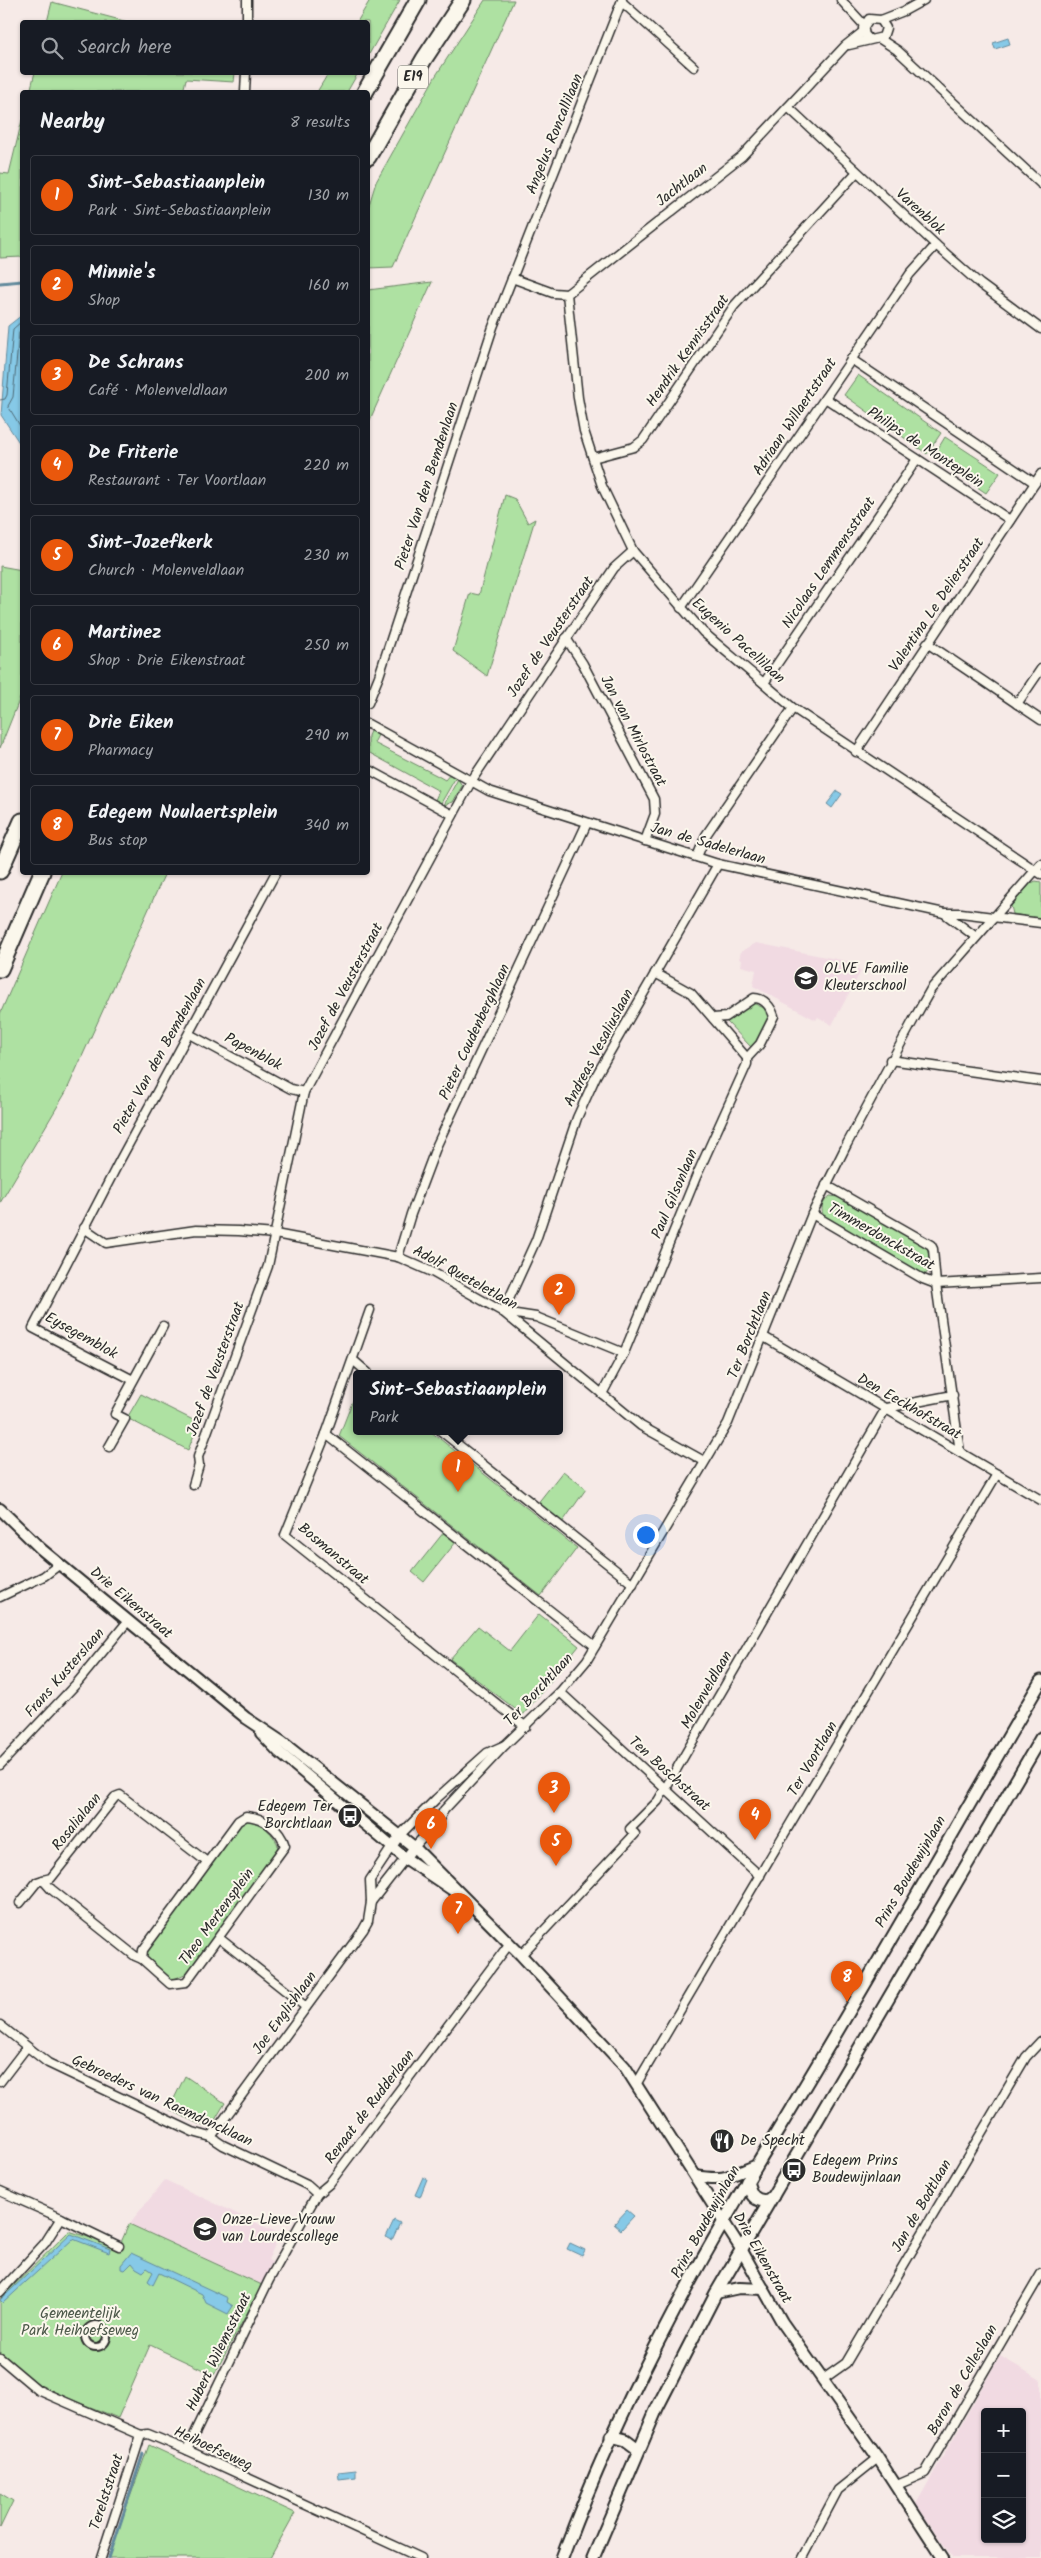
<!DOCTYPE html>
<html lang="en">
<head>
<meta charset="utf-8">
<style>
  :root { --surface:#171b24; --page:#242831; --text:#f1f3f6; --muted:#9ea1a6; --line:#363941; --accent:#ea580c }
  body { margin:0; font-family:Kalam,sans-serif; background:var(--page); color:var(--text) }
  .controls { position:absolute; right:15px; bottom:15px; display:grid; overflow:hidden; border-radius:5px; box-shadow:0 1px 4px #0004 }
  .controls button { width:45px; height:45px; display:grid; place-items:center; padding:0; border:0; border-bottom:1px solid var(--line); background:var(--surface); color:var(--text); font:25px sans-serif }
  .you { position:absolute; left:645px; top:1534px; width:18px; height:18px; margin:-12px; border:4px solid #fff; border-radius:50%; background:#1a73e8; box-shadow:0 0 0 8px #1a73e833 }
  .badge { display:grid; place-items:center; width:32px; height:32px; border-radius:50%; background:var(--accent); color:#fff; font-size:16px; font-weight:700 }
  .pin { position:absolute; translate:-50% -41px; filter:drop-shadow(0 1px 2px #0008) }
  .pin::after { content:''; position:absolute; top:26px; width:18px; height:15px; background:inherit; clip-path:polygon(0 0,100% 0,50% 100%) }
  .popup { position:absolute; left:353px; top:1370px; width:210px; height:65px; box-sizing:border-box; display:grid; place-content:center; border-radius:5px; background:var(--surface); filter:drop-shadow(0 1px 4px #0005); font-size:16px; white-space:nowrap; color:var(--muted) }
  .popup b { font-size:19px; color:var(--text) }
  .popup::after { content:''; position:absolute; left:50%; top:100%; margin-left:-10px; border:10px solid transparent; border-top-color:var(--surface) }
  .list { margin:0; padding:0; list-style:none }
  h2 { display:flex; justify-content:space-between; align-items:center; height:65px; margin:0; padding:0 20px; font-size:21px }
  h2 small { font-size:16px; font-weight:400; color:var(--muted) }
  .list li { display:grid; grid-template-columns:32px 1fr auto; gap:15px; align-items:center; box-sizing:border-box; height:80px; margin:0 10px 10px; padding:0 10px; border:1px solid var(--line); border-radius:5px }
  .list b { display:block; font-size:19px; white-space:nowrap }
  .list p { margin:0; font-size:16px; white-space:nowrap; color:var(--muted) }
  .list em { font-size:16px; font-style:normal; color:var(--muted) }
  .icon { flex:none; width:28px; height:28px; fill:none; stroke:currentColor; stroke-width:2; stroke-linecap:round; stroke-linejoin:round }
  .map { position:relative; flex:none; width:1041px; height:2558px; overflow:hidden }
  .search { position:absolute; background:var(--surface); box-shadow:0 1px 4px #0004; left:20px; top:20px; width:350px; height:55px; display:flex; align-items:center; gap:12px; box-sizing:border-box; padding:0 18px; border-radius:5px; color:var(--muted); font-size:19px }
  .panel { position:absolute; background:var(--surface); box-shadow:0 1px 4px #0004; left:20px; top:90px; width:350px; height:785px; border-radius:5px }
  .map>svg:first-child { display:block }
  .built { fill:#f1dae2; fill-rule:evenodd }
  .green { fill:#aee1a2; stroke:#6c8666 }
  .water { fill:#86c9e7; stroke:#628a9c }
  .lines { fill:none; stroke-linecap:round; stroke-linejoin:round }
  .shore { stroke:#4f6a76; stroke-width:1 }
  .stream { stroke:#628a9c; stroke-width:3 }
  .pedestrian-casing { stroke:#2b2b2b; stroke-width:10 }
  .minor-casing { stroke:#2b2b2b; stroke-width:11 }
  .tertiary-casing { stroke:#2b2b2b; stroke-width:14 }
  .secondary-casing { stroke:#2b2b2b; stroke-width:15 }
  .motorway-casing { stroke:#2b2b2b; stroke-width:19 }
  .pedestrian { stroke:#fbf7ec; stroke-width:6 }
  .minor { stroke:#fbf7ec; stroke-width:8 }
  .tertiary { stroke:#fbf7ec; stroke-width:10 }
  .secondary { stroke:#fbf7ec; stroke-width:11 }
  .motorway { stroke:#fbf7ec; stroke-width:15 }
  .labels { text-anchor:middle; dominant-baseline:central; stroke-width:4; stroke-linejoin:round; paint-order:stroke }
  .shield { fill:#fbf7ec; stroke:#696865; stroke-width:1 }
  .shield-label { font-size:14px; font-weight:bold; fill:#2b2b2b }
  .street-label { font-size:15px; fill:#2b2b2b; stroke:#fbf7ec }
  .poi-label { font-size:15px; fill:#2b2b2b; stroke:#fbf7ec; text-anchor:start }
  .park-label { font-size:15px; fill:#4c5849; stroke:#fbf7ec }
</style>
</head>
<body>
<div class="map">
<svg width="1041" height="2558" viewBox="0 0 1041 2558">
  <rect width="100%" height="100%" fill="#f6eae7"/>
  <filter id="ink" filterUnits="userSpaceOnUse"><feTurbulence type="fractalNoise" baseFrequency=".02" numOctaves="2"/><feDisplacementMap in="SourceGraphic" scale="10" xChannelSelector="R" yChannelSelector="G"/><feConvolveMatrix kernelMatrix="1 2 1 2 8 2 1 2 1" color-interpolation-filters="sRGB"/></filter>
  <g filter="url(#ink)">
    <g class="built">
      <polygon points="756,943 846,961 861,971 832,1025 818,1017 816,1020 753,986 756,970 741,966 742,960 739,959 741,952"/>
      <polygon points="165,2180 280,2234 268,2260 272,2262 262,2285 129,2224"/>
      <path d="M1000,2356L1041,2380V2558H953L916,2504ZM985,2412H1022V2539H985Z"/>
    </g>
    <g class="green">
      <polygon points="370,0 400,0 368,56 368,22 357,22"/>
      <polygon points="485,0 514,0 393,267 368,268 368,208 376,182 435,77"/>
      <polygon points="52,2 128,22 47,22"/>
      <polygon points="35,72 235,72 235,73 234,82 186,79 183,92 30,92"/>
      <polygon points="329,72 358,72 358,73 347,92 317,92"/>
      <polygon points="22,120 22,257 0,258 0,173 9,174"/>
      <polygon points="432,282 368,424 368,290"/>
      <polygon points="858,375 941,433 927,454 844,395"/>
      <polygon points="945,437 1000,473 986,493 933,457"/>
      <polygon points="505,495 515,499 528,523 535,519 487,676 453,651 470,593 479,595"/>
      <polygon points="0,566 22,570 22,693 0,748"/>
      <polygon points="370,731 378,735 374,743 438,776 445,780 451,773 456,777 441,803 435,800 439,791 368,752 368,736"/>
      <polygon points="458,779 462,786 453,802 444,805"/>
      <polygon points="62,872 165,873 66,1092 0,1203 0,1014"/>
      <polygon points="1036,881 1041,882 1041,919 1013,914 1011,906 1031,883"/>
      <polygon points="753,1003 764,1008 769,1020 757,1044 752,1048 726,1021 748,1004"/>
      <path d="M830,1196L839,1197L926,1247L928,1250L931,1270L924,1275L826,1219C819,1211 822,1202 830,1196Z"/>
      <polygon points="357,1390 357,1431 430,1431 577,1548 541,1596 339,1436"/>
      <polygon points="141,1394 199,1423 188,1450 127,1418"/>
      <polygon points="563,1471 586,1489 562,1523 537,1504"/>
      <polygon points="444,1532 456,1542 424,1582 412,1572"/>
      <polygon points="539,1614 579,1646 523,1715 450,1659 478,1626 510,1651"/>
      <path d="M245,1821C260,1820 272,1832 278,1845L276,1854L189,1972L172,1980L147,1960L146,1953L238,1826Z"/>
      <polygon points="185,2076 225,2103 212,2125 205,2127 169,2109"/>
      <path d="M129,2224L262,2285L214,2375L150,2345L118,2418C75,2400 32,2389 0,2354V2299L69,2231L119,2247Z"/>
      <polygon points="149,2445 295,2513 270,2558 108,2558"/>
      <polygon points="0,2493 13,2501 0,2528"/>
    </g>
    <g class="water">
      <polygon points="1008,38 1010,44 995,49 993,43"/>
      <polygon points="22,315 22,447 1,415 8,326"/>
      <polygon points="837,791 842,794 832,808 827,804"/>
      <polygon points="423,2177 427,2179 420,2197 415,2195"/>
      <polygon points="627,2210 634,2216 621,2230 614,2224"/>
      <polygon points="394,2220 400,2223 392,2240 386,2237"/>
      <polygon points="71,2234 110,2249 109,2253 73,2239 3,2303 0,2300"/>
      <polygon points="570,2243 585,2250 582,2256 567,2249"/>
      <polygon points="131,2253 228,2298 227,2302 233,2306 228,2314 206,2303 202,2294 159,2273 153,2285 148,2281 153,2272 147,2268 143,2272 136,2268 132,2263 125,2270 121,2269 121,2265"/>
      <polygon points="356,2470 356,2477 339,2479 338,2472"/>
    </g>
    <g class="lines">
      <g class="shore">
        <polyline points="22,329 19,333 13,397 8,406 22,429"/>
        <polyline points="0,400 5,399 7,395 13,329 22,321"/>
      </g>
      <g class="stream">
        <polyline points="0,283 22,281"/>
        <polyline points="109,2558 143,2454"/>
      </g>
      <defs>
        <circle id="pedestrian" cx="96" cy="2336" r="11"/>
        <g id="minor">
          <polyline points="841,0 864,25"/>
          <polyline points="622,2 694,67"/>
          <polyline points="247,22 247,0"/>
          <polyline points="869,39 865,35 863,28 869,19 881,20 904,11 924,0"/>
          <polyline points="880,39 897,50 1041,184"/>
          <polyline points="849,45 883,37 886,28 881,20"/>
          <polyline points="245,92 246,72"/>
          <polyline points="788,107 936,245 980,284 1041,329"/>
          <polyline points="512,278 553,293 567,294 742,156 845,46 864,31"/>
          <polyline points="567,294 578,398 584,431 602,486 633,551 703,632 793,708 1041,874"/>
          <polyline points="851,359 1035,483"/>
          <polyline points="825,398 1010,520"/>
          <polyline points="593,458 634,447 643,440 734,306 856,173"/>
          <polyline points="681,608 910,274 936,245"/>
          <polyline points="566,638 583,664 654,799 655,814 645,841"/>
          <polyline points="927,643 1041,720"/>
          <polyline points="764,683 917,459"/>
          <polyline points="368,703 379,676 493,327 622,0"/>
          <polyline points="1017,704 1041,669"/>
          <polyline points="368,724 489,791 718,864 944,913 961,913 1041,923"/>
          <polyline points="856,752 1041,474"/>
          <polyline points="368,769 453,815"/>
          <polyline points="697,857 706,835 793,708"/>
          <polyline points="944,913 976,937"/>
          <polyline points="655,973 691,993 747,1058"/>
          <polyline points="189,1034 291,1089 304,1092"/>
          <polyline points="890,1060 1041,1081"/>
          <polyline points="826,1185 931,1245 933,1249 936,1284 960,1452"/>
          <polyline points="812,1214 923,1279 936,1284 1041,1278"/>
          <polyline points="84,1228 106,1243 196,1230 239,1231 275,1234 398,1257 432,1272 503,1312 641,1426 704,1461"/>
          <polyline points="398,1257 411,1214 437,1145 587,823"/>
          <polyline points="370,1310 326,1434 285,1535 526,1727"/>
          <polyline points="764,1337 1041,1500"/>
          <polyline points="624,1353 536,1317 503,1312 536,1240 577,1118 596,1076 718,864"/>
          <polyline points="353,1360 368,1373"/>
          <polyline points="133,1380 33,1328 120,1160 276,872"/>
          <path d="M602,1394L624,1353L696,1177L747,1064V1058L760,1044L774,1016C771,1007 764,998 754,998L726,1017L713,1018"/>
          <polyline points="441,1431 633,1584"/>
          <polyline points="326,1434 595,1646"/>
          <polyline points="109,1447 125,1419 115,1414 163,1326"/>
          <polyline points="193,1485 199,1465 198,1457 268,1266 304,1092 472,780 614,568 633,551"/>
          <polyline points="0,1597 44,1576 60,1564"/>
          <polyline points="560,1692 760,1876"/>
          <polyline points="0,1765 77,1683 128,1621"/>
          <path d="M246,1816C263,1817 280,1829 285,1846L186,1982L170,1984L142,1959L143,1950L238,1821Z"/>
          <polyline points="371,1902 414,1847 437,1823 444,1810 505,1745 560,1692 587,1660 728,1423 812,1214 847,1144 914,1019 931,989 1041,864"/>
          <polyline points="20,1903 37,1882 43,1880"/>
          <polyline points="219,1938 306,2007"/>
          <polyline points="521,1955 635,1834 630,1829 658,1801 886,1408 953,1395"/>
          <polyline points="142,1959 135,1956 51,1889 43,1880 51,1878 115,1797 120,1795 207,1862"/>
          <polyline points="0,2025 48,2063 193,2132 211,2137 223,2145 307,2185 317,2194"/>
          <polyline points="0,2082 26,2048"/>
          <polyline points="637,2083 997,1474"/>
          <polyline points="211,2137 363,1930 368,1921 371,1902 370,1880 400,1835 436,1799 487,1753 505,1745"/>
          <polyline points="0,2191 61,2218 45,2243 0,2292"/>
          <polyline points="61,2218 119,2246"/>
          <polyline points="0,2358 38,2390 141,2435 148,2434 187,2450 421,2558"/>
          <polyline points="822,2380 846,2363 1026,2057 1041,2041"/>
          <polyline points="187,2450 269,2280 317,2194 329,2184 510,1943"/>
          <polyline points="897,2485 925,2473 1041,2274"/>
          <polyline points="101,2558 141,2435"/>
          <polyline points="802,2558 838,2490 878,2458"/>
        </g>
        <g id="tertiary">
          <polyline points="0,1509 41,1549 246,1718 282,1742 414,1847 521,1955 625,2067 741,2249 782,2322 878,2458 943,2558"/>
          <polyline points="261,1733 279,1752 405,1858 460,1895"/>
          <path d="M695,2176C725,2181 727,2177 755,2166"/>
          <polyline points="716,2293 739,2288 764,2289"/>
        </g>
        <g id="secondary">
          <path d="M747,2181C750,2193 754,2203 768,2200L773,2196"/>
          <polyline points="611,2436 626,2440 638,2449"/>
          <path d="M562,2558C617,2410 692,2271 774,2137C866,1986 952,1833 1041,1681"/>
          <polyline points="593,2558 657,2408 716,2293 1041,1738"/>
        </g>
        <g id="motorway">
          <polyline points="365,92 418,0"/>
          <polyline points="368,157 424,59 463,0"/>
          <polyline points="0,871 22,821"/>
          <polyline points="0,969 42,872"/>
        </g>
      </defs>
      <use href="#pedestrian" class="pedestrian-casing"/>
      <use href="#minor" class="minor-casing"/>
      <use href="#tertiary" class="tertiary-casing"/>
      <use href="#secondary" class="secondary-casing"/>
      <use href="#motorway" class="motorway-casing"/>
      <use href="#pedestrian" class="pedestrian"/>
      <use href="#minor" class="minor"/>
      <use href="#tertiary" class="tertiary"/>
      <use href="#secondary" class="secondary"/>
      <use href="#motorway" class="motorway"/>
    </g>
  </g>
  <defs>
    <symbol id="school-disc" viewBox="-11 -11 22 22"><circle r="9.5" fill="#2b2b2b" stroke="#fbf7ec"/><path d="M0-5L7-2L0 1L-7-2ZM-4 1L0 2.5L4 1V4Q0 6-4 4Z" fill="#fff"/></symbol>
    <symbol id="bus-disc" viewBox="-11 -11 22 22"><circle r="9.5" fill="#2b2b2b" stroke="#fbf7ec"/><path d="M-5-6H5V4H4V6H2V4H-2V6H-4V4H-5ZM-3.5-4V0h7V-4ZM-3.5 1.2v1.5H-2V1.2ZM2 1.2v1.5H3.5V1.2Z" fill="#fff"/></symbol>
    <symbol id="restaurant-disc" viewBox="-11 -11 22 22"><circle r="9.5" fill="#2b2b2b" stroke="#fbf7ec"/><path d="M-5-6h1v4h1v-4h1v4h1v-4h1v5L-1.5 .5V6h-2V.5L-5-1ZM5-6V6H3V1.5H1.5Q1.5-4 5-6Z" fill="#fff"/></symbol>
  </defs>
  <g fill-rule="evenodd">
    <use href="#school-disc" x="792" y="964" width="28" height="28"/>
    <use href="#bus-disc" x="336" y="1802" width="28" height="28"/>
    <use href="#restaurant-disc" x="708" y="2127" width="28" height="28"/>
    <use href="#bus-disc" x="780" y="2156" width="28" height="28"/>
    <use href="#school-disc" x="191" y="2215" width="28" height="28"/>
  </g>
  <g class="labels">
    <rect class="shield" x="398" y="65.5" width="30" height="23" rx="4"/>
    <g class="shield-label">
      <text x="413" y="77">E19</text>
    </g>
    <g class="street-label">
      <text transform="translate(555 134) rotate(-68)">Angelus Roncallilaan</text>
      <text transform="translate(682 185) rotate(-38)">Jachtlaan</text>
      <text transform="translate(920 212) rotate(42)">Varenblok</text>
      <text transform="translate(688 351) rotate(-55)">Hendrik Kennisstraat</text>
      <text transform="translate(795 417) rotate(-56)">Adriaan Willaertstraat</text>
      <text transform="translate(925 448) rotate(33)">Philips de Monteplein</text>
      <text transform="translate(427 486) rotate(-72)">Pieter Van den Bemdenlaan</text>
      <text transform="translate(829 563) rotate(-56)">Nicolaas Lemmensstraat</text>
      <text transform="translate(937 605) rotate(-56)">Valentina Le Delierstraat</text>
      <text transform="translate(551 637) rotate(-56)">Jozef de Veusterstraat</text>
      <text transform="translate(738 641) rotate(42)">Eugenio Pacellilaan</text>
      <text transform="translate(633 731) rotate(62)">Jan van Mirlostraat</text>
      <text transform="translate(708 844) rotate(16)">Jan de Sadelerlaan</text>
      <text transform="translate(346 987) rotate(-62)">Jozef de Veusterstraat</text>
      <text transform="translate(475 1032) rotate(-65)">Pieter Coudenberghlaan</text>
      <text transform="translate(599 1048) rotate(-62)">Andreas Vesaliuslaan</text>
      <text transform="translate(253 1052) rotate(28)">Papenblok</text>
      <text transform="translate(160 1056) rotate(-61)">Pieter Van den Bemdenlaan</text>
      <text transform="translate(675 1194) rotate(-67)">Paul Gilsonlaan</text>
      <text transform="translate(881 1237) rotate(30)">Timmerdonckstraat</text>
      <text transform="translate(465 1278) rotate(29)">Adolf Queteletlaan</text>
      <text transform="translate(750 1335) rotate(-68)">Ter Borchtlaan</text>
      <text transform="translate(81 1336) rotate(29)">Eysegemblok</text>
      <text transform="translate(216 1369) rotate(-70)">Jozef de Veusterstraat</text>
      <text transform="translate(909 1407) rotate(30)">Den Eeckhofstraat</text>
      <text transform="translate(333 1554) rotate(40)">Bosmanstraat</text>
      <text transform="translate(131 1603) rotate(40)">Drie Eikenstraat</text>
      <text transform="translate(65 1673) rotate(-49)">Frans Kusterslaan</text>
      <text transform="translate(539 1690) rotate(-47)">Ter Borchtlaan</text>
      <text transform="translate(707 1690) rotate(-60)">Molenveldlaan</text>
      <text transform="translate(813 1759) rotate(-60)">Ter Voortlaan</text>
      <text transform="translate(669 1774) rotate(42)">Ten Boschstraat</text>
      <text transform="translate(77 1822) rotate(-51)">Rosalialaan</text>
      <text transform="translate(911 1872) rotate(-60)">Prins Boudewijnlaan</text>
      <text transform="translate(217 1917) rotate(-54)">Theo Mertensplein</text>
      <text transform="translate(285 2013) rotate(-54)">Joe Englishlaan</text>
      <text transform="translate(162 2101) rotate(25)">Gebroeders van Raemdoncklaan</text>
      <text transform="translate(370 2107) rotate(-53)">Renaat de Rudderlaan</text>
      <text transform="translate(922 2206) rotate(-60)">Jan de Bodtlaan</text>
      <text transform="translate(706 2222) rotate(-61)">Prins Boudewijnlaan</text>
      <text transform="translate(762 2258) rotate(60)">Drie Eikenstraat</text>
      <text transform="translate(219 2352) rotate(-64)">Hubert Wilemsstraat</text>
      <text transform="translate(963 2380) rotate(-60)">Baron de Celleslaan</text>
      <text transform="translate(213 2449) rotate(25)">Heihoefseweg</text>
      <text transform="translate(107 2492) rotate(-72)">Terelststraat</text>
    </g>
    <g class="poi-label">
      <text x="824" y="969">OLVE Familie<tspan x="824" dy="17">Kleuterschool</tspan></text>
      <text x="332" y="1807" text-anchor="end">Edegem Ter<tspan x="332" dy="17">Borchtlaan</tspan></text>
      <text x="740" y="2141">De Specht</text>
      <text x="812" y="2161">Edegem Prins<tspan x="812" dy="17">Boudewijnlaan</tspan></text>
      <text x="222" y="2220">Onze-Lieve-Vrouw<tspan x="222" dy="17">van Lourdescollege</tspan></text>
    </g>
    <g class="park-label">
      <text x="80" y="2314">Gemeentelijk<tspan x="80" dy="17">Park Heihoefseweg</tspan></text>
    </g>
  </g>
</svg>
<div class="controls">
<button>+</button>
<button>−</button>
<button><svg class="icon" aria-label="layers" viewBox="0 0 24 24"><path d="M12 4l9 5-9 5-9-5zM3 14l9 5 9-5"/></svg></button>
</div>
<div class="you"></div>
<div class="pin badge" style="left:458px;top:1492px">1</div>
<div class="popup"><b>Sint-Sebastiaanplein</b>Park</div>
<div class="pin badge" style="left:559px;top:1315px">2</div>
<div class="pin badge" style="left:554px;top:1813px">3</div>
<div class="pin badge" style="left:755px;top:1840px">4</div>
<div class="pin badge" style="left:556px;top:1866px">5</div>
<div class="pin badge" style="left:431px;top:1849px">6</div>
<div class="pin badge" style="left:458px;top:1934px">7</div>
<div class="pin badge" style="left:847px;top:2002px">8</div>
<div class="search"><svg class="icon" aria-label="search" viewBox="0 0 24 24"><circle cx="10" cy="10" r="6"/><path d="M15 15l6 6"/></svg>Search here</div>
<section class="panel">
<h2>Nearby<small>8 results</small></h2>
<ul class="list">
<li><span class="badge">1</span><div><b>Sint-Sebastiaanplein</b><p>Park · Sint-Sebastiaanplein</p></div><em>130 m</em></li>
<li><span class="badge">2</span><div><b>Minnie's</b><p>Shop</p></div><em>160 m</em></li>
<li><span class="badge">3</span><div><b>De Schrans</b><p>Café · Molenveldlaan</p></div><em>200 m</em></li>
<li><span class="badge">4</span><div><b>De Friterie</b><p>Restaurant · Ter Voortlaan</p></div><em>220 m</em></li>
<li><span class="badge">5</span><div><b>Sint-Jozefkerk</b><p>Church · Molenveldlaan</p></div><em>230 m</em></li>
<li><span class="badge">6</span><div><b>Martinez</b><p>Shop · Drie Eikenstraat</p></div><em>250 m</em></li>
<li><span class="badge">7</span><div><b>Drie Eiken</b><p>Pharmacy</p></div><em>290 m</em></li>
<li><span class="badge">8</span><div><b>Edegem Noulaertsplein</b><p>Bus stop</p></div><em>340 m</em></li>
</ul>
</section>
</div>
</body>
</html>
